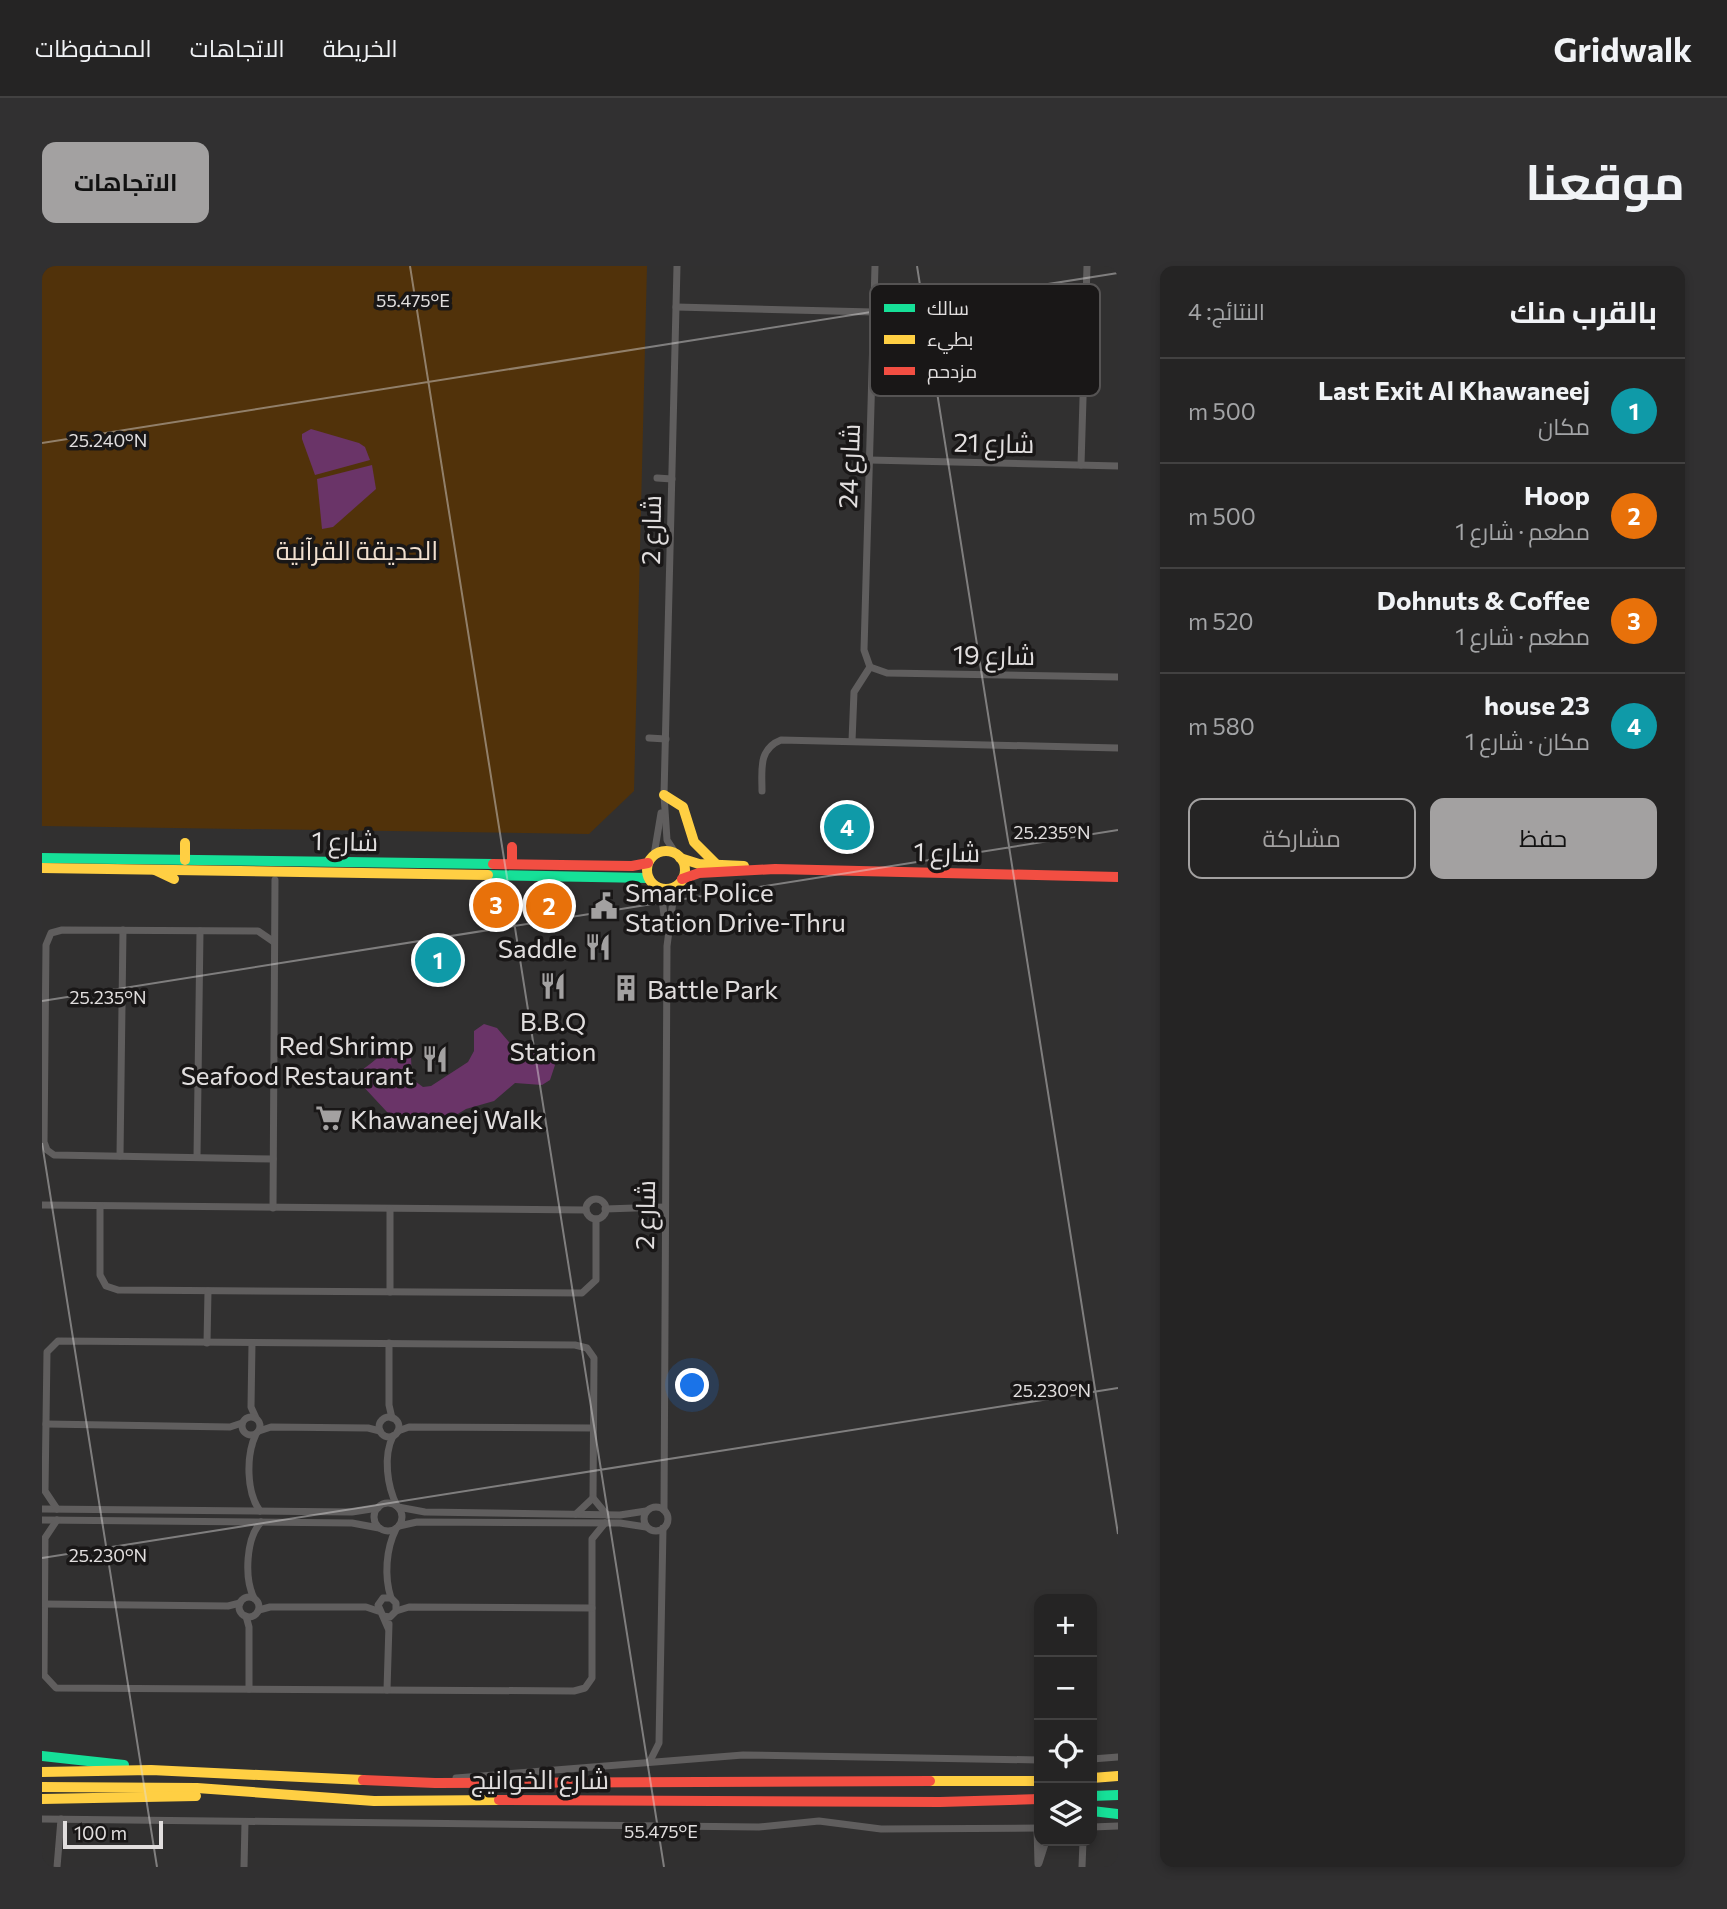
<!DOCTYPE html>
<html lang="ar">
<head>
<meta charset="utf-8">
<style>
  :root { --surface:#252424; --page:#313031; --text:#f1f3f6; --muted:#a3a4a6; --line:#424141; --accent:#a3a1a1 }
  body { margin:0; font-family:Commissioner,Cairo,sans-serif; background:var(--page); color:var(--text); direction:rtl }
  .controls { position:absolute; right:21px; bottom:21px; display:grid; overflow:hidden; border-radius:14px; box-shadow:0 4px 10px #0003 }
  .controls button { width:63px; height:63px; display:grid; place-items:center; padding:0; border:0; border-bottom:2px solid var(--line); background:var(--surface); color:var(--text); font:35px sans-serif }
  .scale { position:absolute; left:21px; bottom:18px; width:100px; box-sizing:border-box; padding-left:7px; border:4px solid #e1dede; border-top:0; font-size:19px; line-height:24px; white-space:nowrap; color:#e1dede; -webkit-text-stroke:5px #191717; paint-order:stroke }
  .you { position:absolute; left:651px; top:1120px; width:24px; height:24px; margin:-18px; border:5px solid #fff; border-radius:50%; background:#1a73e8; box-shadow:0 0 0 10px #1a73e833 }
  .badge { display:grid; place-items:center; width:46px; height:46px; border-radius:50%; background:var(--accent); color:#fff; font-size:23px; font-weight:700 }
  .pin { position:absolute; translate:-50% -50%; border:4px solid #fff; box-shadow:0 2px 7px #0006 }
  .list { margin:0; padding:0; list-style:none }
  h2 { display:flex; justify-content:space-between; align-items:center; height:91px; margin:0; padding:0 28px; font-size:30px }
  h2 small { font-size:23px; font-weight:400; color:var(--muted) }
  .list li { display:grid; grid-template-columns:46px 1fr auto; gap:21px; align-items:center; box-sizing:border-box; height:105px; padding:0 28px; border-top:2px solid var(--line) }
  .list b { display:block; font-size:26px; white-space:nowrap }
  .list p { margin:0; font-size:23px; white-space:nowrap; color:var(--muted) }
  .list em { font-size:23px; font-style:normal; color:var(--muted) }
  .actions { display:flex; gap:14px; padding:21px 28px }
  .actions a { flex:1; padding:16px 0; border:2px solid var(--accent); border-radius:14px; text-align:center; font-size:24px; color:var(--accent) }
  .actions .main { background:var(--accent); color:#111 }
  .icon { flex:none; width:38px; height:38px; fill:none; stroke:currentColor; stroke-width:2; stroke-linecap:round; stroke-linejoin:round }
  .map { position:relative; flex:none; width:1076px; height:1601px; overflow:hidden; direction:ltr; border-radius:14px }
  header { display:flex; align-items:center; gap:42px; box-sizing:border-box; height:98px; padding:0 35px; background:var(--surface); border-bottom:2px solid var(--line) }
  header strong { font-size:33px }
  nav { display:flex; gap:38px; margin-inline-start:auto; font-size:24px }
  .intro { display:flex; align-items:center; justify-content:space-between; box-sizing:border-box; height:168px; padding:0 42px }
  h1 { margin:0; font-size:49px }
  .button { padding:18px 32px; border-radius:14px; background:var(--accent); color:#111; font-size:24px; font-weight:700 }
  main { display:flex; gap:42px; padding:0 42px }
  aside { flex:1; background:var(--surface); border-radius:14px; box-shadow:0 4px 10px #0003 }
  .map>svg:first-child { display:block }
  .green { fill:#51320a }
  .water { fill:#6a3468 }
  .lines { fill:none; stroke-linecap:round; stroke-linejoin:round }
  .street { stroke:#605e5e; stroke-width:7 }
  .fast { stroke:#16e098; stroke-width:10 }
  .slow { stroke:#ffcf43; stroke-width:10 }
  .jam { stroke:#f24e42; stroke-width:10 }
  .ticks { fill:none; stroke:#e1dede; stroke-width:2; stroke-opacity:0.45 }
  .labels { text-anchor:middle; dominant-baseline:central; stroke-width:7; stroke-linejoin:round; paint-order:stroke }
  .street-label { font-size:26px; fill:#e1dede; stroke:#191717 }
  .park-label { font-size:26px; fill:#f1e0cf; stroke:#191717 }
  .poi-label { font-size:26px; fill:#e1dede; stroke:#191717; text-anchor:start }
  .key { fill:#191717; stroke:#555353; stroke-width:2 }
  .key-label { font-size:19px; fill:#e1dede }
  .ticks-label { font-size:18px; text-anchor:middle; fill:#e1dede; stroke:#191717; stroke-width:7; stroke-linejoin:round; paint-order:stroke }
</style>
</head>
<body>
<header>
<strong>Gridwalk</strong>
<nav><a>الخريطة</a><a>الاتجاهات</a><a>المحفوظات</a></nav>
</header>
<div class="intro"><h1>موقعنا</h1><a class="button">الاتجاهات</a></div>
<main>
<aside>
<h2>بالقرب منك<small>النتائج: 4</small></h2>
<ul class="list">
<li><span class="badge" style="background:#0f9aa8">1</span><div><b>Last Exit Al Khawaneej</b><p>مكان</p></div><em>500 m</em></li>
<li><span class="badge" style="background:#e8710a">2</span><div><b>Hoop</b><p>مطعم · شارع 1</p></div><em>500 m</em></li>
<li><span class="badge" style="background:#e8710a">3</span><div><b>Dohnuts &amp; Coffee</b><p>مطعم · شارع 1</p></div><em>520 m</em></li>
<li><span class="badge" style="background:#0f9aa8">4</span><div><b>house 23</b><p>مكان · شارع 1</p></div><em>580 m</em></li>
</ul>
<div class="actions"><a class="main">حفظ</a><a>مشاركة</a></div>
</aside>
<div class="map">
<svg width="1076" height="1601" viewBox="0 0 1076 1601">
  <rect width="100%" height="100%" fill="#313030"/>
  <polygon class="green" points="0,0 605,0 592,525 547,568 0,560"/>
  <g class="water">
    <polygon points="269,163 317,177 323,181 328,194 273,209 260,173 260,168"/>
    <polygon points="330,199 334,223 291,261 280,263 275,213"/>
    <path d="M442,758L455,762L473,783L508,790L513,799L508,814L500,819L473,817L452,835L424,843L394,861L379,858L358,860L319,818L320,804C332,796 342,784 356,781L369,791L370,813L381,821L389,820L426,796L432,785V765Z"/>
  </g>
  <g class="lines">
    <g class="street">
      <polyline points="634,41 831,46"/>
      <polyline points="827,194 1076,200"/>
      <polyline points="1039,199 1045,0"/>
      <polyline points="615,212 630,213"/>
      <polyline points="828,401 822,384 833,0"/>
      <polyline points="828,401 845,407 1076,411"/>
      <polyline points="607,472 624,473"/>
      <polyline points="810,475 812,426 828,401"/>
      <path d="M720,525C720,504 716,483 739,474L1076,482"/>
      <polyline points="634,588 625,574 622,529 635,0"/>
      <polyline points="612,589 619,547"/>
      <polyline points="616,622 620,633 624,665"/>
      <polyline points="78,890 81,664"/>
      <polyline points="155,891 158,665"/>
      <polyline points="231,893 12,889 5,884 2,876 4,679 9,667 20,664 216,665 232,676"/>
      <circle cx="554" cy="943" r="10"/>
      <polyline points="0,939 544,944"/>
      <polyline points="58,940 58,1009 64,1020 76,1024 540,1027 554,1014 554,953"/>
      <polyline points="231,942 233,614"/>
      <polyline points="348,943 348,1026"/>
      <polyline points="563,943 623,941"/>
      <polyline points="165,1077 166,1025"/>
      <polyline points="210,1077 209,1141 214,1152"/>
      <polyline points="347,1077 347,1139 350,1152"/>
      <circle cx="209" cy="1160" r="9"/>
      <circle cx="347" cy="1161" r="10"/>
      <polyline points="4,1158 188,1161 200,1157"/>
      <polyline points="217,1165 229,1161 326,1162 338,1165"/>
      <polyline points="356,1165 367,1161 551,1162"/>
      <path d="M214,1168C204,1189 204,1226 218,1245"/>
      <path d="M351,1170C341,1190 345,1220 355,1240"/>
      <circle cx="346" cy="1251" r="14"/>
      <polyline points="356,1241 383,1246 578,1249 604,1245"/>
      <circle cx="614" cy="1253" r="12"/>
      <polyline points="0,1243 310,1246 336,1242"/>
      <polyline points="15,1243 3,1225 5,1086 16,1075 533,1079 545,1082 552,1092 551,1232 565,1249"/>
      <polyline points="622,1244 625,680 633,620"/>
      <polyline points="534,1248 551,1232"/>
      <polyline points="0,1254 310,1257 337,1262"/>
      <polyline points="15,1254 3,1272 2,1409 14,1422 532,1425 543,1422 550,1412 550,1273 563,1257"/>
      <polyline points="357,1260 375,1256 578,1257 604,1261"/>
      <circle cx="207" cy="1341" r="10"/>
      <path d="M212,1332C202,1312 204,1272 219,1256"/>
      <path d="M349,1332C342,1310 344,1283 354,1263"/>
      <polyline points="2,1338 186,1340 198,1337"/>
      <polyline points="217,1344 228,1341 324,1341 336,1345"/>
      <polyline points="354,1345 367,1341 550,1342"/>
      <polyline points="204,1350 207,1361 207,1423"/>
      <polyline points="341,1350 348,1351 354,1345 354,1337 349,1332 341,1332 336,1339 346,1362"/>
      <polyline points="345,1424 347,1358"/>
      <polyline points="1050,1493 1076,1491"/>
      <polyline points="608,1495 617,1477 621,1262"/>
      <polyline points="414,1512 701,1489 997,1494"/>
      <polyline points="0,1553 717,1561 777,1555 839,1563 997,1562"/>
      <polyline points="1050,1561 1076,1560"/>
      <polyline points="995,1562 996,1598"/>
      <polyline points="997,1597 1004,1575"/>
      <polyline points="15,1601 19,1553"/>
      <polyline points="202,1601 203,1556"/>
      <polyline points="1040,1601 1041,1575"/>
    </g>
    <g class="fast">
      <polyline points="0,592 451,598"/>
      <polyline points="446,609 606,612"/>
      <polyline points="0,1490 82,1499"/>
      <polyline points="1050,1530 1076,1529"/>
      <polyline points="1050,1545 1076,1548"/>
    </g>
    <g class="slow">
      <polyline points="622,529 641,541 652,576 674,598"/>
      <polyline points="143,577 143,594"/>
      <circle cx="624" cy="604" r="19"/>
      <polyline points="638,592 657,598 702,600"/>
      <polyline points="0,602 446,609"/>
      <polyline points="113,604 132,613"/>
      <polyline points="0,1506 109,1504 321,1514"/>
      <polyline points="1050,1512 1076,1510"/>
      <polyline points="888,1515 997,1515"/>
      <polyline points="0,1521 155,1522 332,1535 457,1534"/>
      <polyline points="0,1533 154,1530"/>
    </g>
    <g class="jam">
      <polyline points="470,581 470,598"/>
      <polyline points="451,598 590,600 606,597"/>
      <polyline points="640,613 657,607 733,603 1076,611"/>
      <polyline points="321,1514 393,1517 888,1515"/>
      <polyline points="457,1534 898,1536 997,1533"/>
    </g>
  </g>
  <path class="ticks" d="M368,0L622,1601M875,0L1076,1268M0,177L1076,7M0,735L1076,564M0,877L115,1601M0,1292L1076,1122"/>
  <defs>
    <symbol id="civic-bare" viewBox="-9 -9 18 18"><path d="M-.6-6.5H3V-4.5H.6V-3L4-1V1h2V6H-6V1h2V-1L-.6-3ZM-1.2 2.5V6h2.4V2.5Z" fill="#a3a1a1" stroke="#191717" stroke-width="2.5" paint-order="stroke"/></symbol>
    <symbol id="restaurant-bare" viewBox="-9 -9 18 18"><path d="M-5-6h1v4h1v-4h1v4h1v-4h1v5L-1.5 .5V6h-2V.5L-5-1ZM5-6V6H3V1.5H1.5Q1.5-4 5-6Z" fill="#a3a1a1" stroke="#191717" stroke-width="2.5" paint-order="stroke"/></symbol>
    <symbol id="building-bare" viewBox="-9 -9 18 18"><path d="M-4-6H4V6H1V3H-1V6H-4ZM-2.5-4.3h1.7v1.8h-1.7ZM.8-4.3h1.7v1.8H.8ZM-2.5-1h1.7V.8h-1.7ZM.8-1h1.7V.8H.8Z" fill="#a3a1a1" stroke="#191717" stroke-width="2.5" paint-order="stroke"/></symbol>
    <symbol id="supermarket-bare" viewBox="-9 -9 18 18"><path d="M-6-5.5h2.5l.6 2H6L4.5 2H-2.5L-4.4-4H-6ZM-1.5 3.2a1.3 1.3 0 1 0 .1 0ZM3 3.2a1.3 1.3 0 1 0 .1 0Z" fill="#a3a1a1" stroke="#191717" stroke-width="2.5" paint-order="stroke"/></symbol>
  </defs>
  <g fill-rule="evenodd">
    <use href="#civic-bare" x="543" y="621" width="38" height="38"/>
    <use href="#restaurant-bare" x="537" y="662" width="38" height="38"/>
    <use href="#restaurant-bare" x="492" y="701" width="38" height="38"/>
    <use href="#building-bare" x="565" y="703" width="38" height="38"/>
    <use href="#restaurant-bare" x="374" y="774" width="38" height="38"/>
    <use href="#supermarket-bare" x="268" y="833" width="38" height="38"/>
  </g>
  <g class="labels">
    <g class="street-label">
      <text transform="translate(952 176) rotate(1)">شارع 21</text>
      <text transform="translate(806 200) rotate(-88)">شارع 24</text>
      <text transform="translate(608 264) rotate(-89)">شارع 2</text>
      <text transform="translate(952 388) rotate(1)">شارع 19</text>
      <text transform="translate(303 574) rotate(1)">شارع 1</text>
      <text transform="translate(905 585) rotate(1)">شارع 1</text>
      <text transform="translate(602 949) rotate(-89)">شارع 2</text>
      <text x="498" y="1512">شارع الخوانيج</text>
    </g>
    <g class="park-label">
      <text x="315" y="283">الحديقة القرآنية</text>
    </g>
    <g class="poi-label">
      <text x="583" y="625">Smart Police<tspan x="583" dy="30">Station Drive-Thru</tspan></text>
      <text x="535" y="681" text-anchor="end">Saddle</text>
      <text x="605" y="722">Battle Park</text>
      <text x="511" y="754" text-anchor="middle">B.B.Q<tspan x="511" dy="30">Station</tspan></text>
      <text x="372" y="778" text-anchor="end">Red Shrimp<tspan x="372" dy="30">Seafood Restaurant</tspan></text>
      <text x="308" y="852">Khawaneej Walk</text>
    </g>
  </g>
  <rect x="828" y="18" width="230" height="112" rx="10" class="key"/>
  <rect x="842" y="38" width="31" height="8" fill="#16e098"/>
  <rect x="842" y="69" width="31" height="9" fill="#ffcf43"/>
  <rect x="842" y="101" width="31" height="8" fill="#f24e42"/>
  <g class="key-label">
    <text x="885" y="49">سالك</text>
    <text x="885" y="80">بطيء</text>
    <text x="885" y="112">مزدحم</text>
  </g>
  <g class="ticks-label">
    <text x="371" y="41">55.475°E</text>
    <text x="66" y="181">25.240°N</text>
    <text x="1010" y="573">25.235°N</text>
    <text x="66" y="738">25.235°N</text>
    <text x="1010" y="1131">25.230°N</text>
    <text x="66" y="1296">25.230°N</text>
    <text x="619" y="1572">55.475°E</text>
  </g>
</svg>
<div class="controls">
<button>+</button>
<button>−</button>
<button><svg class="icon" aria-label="locate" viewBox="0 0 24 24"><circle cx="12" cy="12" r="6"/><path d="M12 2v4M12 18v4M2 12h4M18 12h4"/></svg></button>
<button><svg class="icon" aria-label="layers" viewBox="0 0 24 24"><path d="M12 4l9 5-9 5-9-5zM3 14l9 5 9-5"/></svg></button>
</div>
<div class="scale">100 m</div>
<div class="you"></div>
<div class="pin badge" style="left:396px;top:694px;background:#0f9aa8">1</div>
<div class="pin badge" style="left:507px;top:640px;background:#e8710a">2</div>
<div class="pin badge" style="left:454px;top:639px;background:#e8710a">3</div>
<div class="pin badge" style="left:805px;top:561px;background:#0f9aa8">4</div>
</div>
</main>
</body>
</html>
